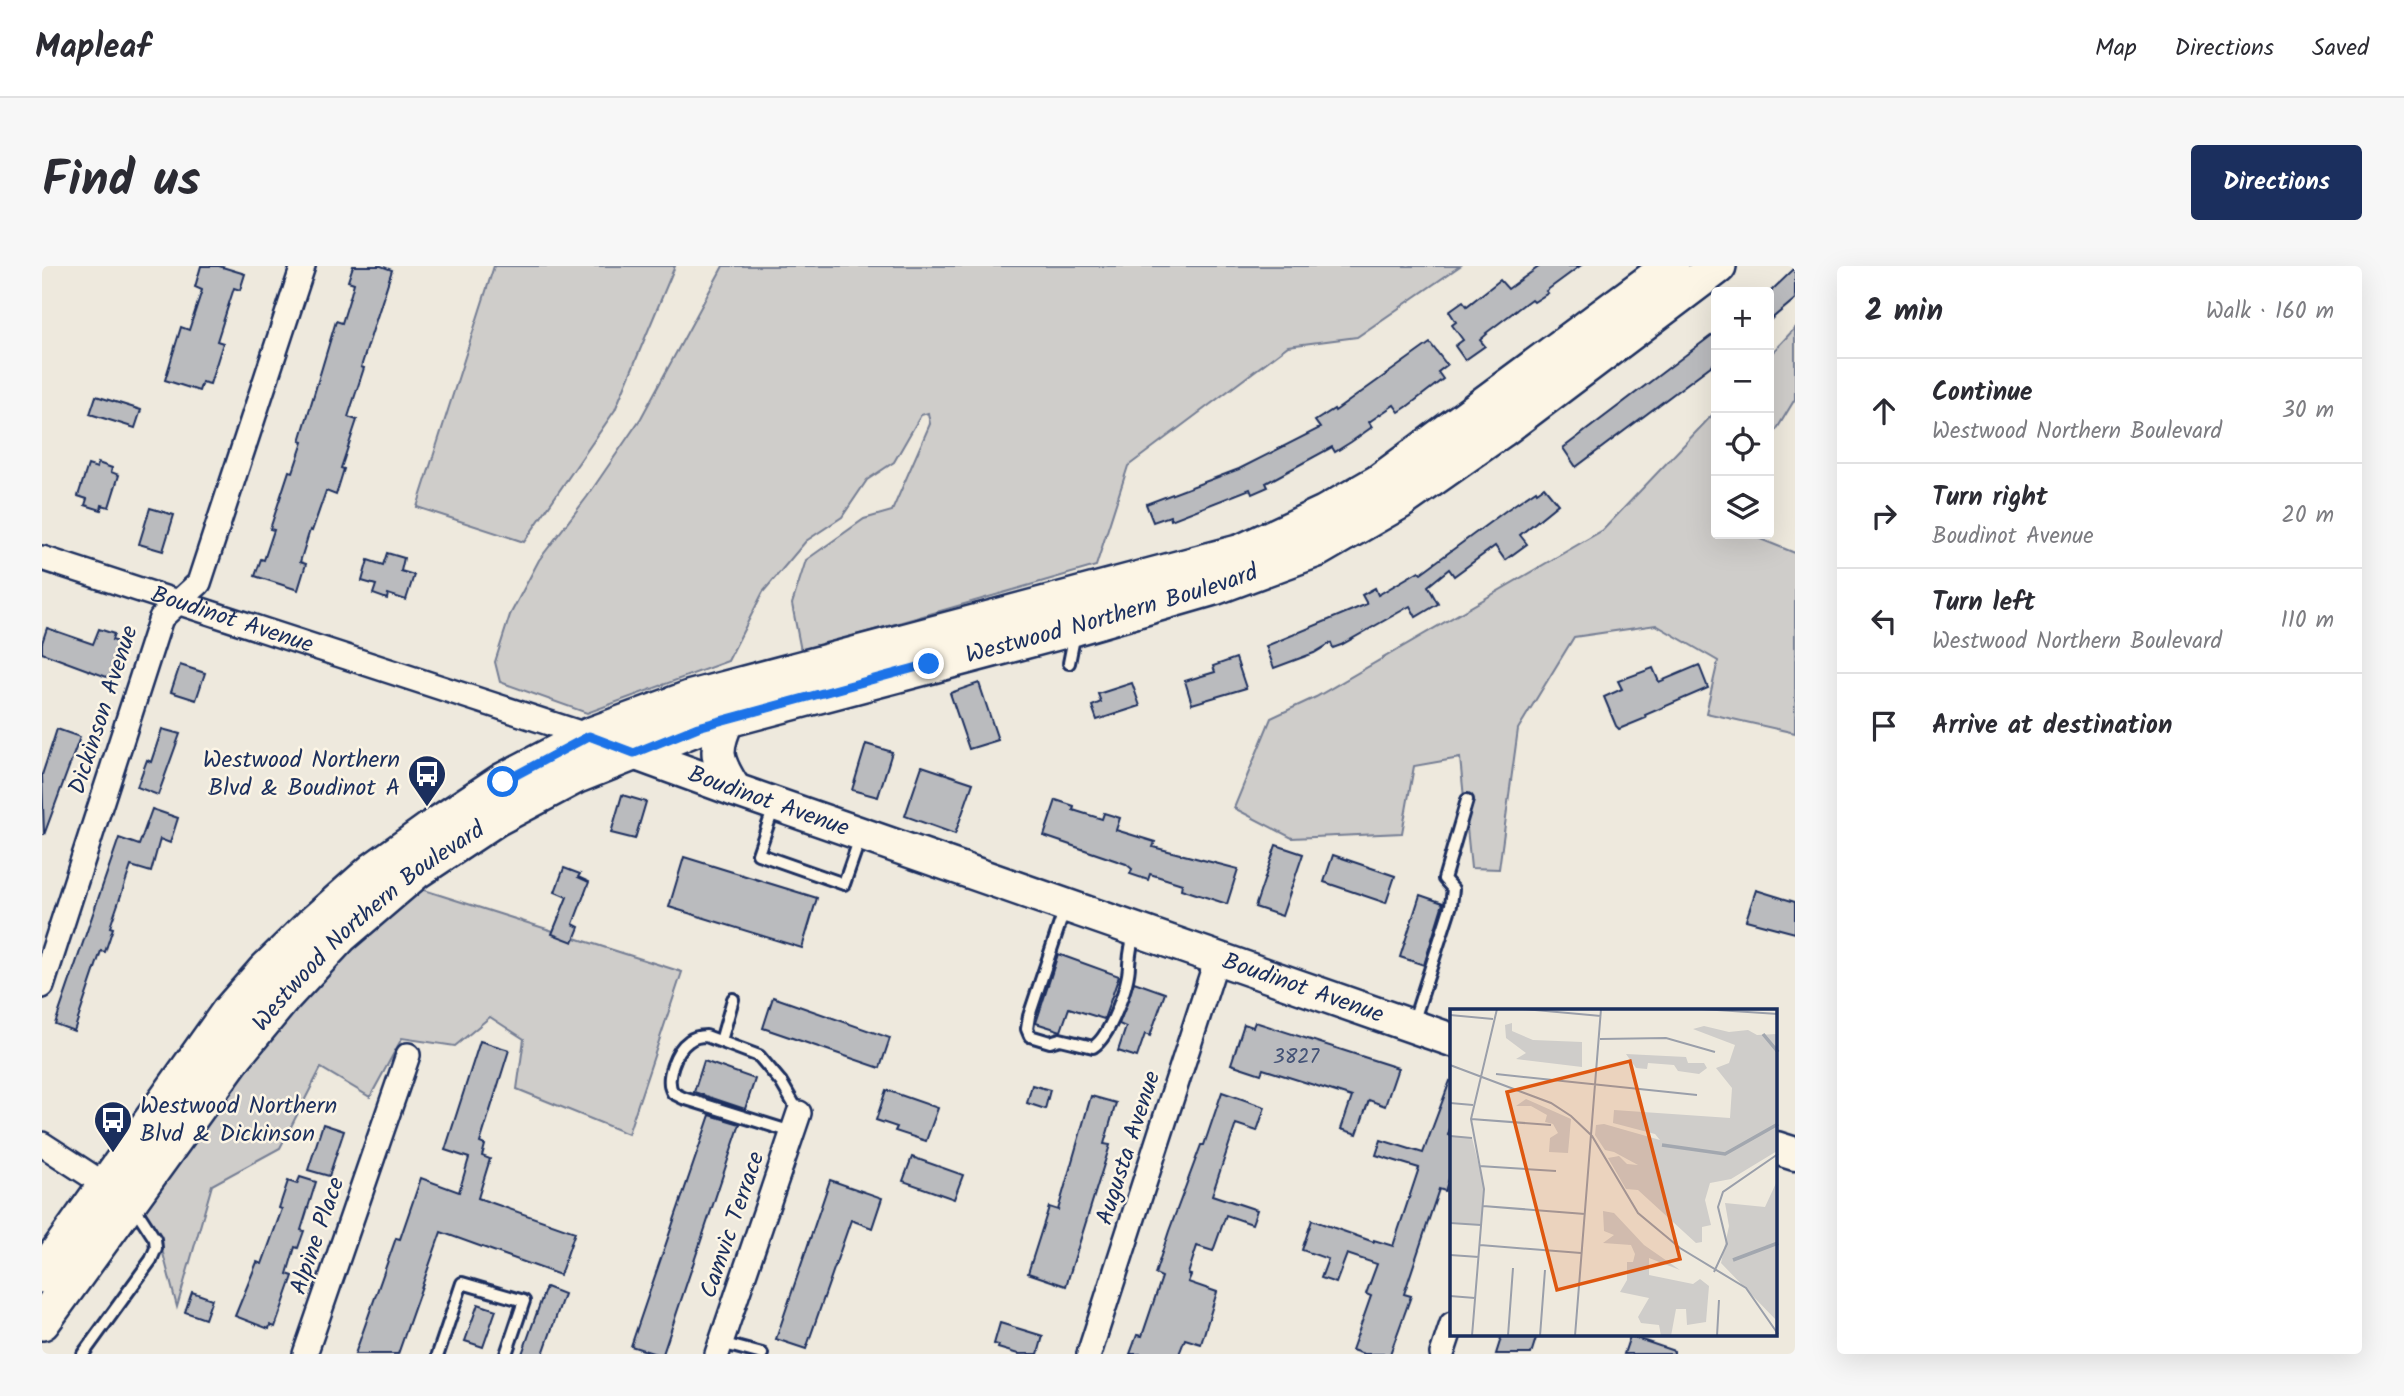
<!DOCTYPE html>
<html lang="en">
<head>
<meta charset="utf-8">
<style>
  :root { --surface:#fff; --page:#f7f7f7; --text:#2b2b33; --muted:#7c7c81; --line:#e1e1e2; --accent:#1b2f5e }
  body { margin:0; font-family:Kalam,sans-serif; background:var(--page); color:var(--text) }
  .controls { position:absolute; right:21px; top:21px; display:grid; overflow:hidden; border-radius:7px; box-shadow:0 7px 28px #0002 }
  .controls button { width:63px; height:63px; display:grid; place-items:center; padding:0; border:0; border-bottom:2px solid var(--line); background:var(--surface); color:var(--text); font:35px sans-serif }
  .stop { position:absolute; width:21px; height:21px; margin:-16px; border:5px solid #1a73e8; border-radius:50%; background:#fff }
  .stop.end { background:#1a73e8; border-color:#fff; box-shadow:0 2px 7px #0008 }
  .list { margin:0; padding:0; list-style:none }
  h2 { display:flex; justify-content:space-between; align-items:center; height:91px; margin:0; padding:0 28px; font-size:30px }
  h2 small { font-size:23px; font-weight:400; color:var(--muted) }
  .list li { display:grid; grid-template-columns:46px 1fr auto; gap:21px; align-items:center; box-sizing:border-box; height:105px; padding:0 28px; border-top:2px solid var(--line) }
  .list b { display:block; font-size:26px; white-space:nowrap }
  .list p { margin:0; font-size:23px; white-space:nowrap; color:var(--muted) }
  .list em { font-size:23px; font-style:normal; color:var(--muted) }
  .icon { flex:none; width:38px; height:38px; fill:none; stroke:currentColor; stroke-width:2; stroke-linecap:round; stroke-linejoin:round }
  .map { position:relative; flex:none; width:1753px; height:1088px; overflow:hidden; border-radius:7px }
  header { display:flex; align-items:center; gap:42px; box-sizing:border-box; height:98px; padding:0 35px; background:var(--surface); border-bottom:2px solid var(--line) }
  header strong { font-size:33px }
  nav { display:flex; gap:38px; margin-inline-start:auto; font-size:24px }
  .intro { display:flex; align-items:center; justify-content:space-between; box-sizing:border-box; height:168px; padding:0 42px }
  h1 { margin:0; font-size:49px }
  .button { padding:18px 32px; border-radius:7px; background:var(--accent); color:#fff; font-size:24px; font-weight:700 }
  main { display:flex; gap:42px; padding:0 42px }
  aside { flex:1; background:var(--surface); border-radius:7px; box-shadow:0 7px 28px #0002 }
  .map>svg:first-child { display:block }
  .green { fill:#cfcdca; stroke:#757e94; stroke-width:2 }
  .building { fill:#babbbe; stroke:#1b2f5e; stroke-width:2 }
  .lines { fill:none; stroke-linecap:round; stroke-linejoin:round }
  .lane-casing { stroke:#1b2f5e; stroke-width:16 }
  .street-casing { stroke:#1b2f5e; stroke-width:28 }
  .secondary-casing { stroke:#1b2f5e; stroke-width:37 }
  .primary-casing { stroke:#1b2f5e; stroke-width:40 }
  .lane { stroke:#fcf5e5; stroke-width:10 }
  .street { stroke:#fcf5e5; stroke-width:23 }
  .secondary { stroke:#fcf5e5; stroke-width:32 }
  .primary { stroke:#fcf5e5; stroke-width:35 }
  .route { stroke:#1a73e8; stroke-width:9 }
  .labels { text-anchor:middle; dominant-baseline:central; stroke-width:5; stroke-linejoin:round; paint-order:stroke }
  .number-label { font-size:21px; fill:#435276 }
  .street-label { font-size:24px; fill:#1b2f5e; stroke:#fcf5e5 }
  .poi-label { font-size:24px; fill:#1b2f5e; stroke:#fcf5e5; text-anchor:end }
  .inset-river { fill:none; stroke:#a2a7af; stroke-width:3.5 }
  .inset-road { fill:none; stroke:#9a9faa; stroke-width:2 }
  .view { fill:#de5710; fill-opacity:0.15; stroke:#de5710; stroke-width:3.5 }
  .inset-edge { fill:none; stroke:#1b2f5e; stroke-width:3.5 }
</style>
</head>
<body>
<header>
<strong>Mapleaf</strong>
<nav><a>Map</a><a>Directions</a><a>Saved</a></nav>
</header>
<div class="intro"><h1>Find us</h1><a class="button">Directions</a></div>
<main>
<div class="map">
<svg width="1753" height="1088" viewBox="0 0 1753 1088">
  <rect width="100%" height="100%" fill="#eee9dd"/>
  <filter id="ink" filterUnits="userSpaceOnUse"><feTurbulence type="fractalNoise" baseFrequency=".0143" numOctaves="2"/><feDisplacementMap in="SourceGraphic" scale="14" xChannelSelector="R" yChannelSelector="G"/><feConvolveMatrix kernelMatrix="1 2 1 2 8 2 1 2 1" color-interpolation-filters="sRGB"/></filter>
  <g filter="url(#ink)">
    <g class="green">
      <polygon points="452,0 633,0 573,144 482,276 375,241"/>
      <polygon points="681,0 1418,0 1315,71 1246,80 1086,200 1054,300 759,385 750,338 764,294 822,253 850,245 888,158 886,147 879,149 852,196 825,214 800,251 764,275 721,326 686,395 545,447 458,416 453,396 468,349 497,294 545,231 599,152"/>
      <polygon points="1753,62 1753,133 1727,176 1727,90"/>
      <polygon points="1674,145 1674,268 1706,268 1753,287 1753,467 1664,447 1676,395 1614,359 1532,371 1476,463 1457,603 1429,602 1418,492 1372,500 1360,567 1250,572 1192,542 1229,452 1274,431 1561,264"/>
      <polygon points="360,617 640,706 586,868 475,823 482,773 448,751 413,780 360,772 328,831 279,802 238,882 170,919 135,1041 116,968 96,948 178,829"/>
    </g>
    <g class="building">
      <polygon points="159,0 177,0 203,8 198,24 192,22 182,53 175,75 181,77 168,118 160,116 157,125 123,114 139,61 147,64 160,24 153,21"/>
      <polygon points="311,0 339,0 350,4 319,101 322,102 306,151 315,154 299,202 302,203 294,229 284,225 270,265 268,264 258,296 264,298 256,324 213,310 219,293 222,294 232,264 228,263 247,205 251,206 261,176 258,175 294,55 300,57 309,28 312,17 306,15"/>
      <polygon points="1498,0 1538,0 1504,25 1506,27 1492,36 1489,33 1444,67 1445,68 1438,74 1443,80 1423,94 1413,80 1421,74 1410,59 1414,56 1407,45 1421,35 1425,40 1458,14 1466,23"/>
      <polygon points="1753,2 1753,33 1727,55 1727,27"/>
      <polygon points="1674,66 1674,96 1534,201 1521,182"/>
      <polygon points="1388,77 1405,99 1396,106 1401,113 1366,140 1357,146 1352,139 1327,156 1330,161 1309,176 1293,186 1290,181 1224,217 1226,221 1210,228 1208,223 1129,254 1128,250 1111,256 1104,238 1197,203 1278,162 1273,155 1292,143 1293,145"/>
      <polygon points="54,130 99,144 93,162 48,148"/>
      <polygon points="56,197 70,202 69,206 77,209 67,241 60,239 59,244 43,239 45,233 36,230 46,199 55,202"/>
      <polygon points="1502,221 1516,238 1478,269 1485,278 1463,294 1453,280 1412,310 1407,303 1386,320 1396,338 1374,351 1368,340 1299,379 1291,382 1289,377 1272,387 1232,402 1224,380 1325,338 1320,329 1333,322 1336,329 1377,305 1379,307 1466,243 1494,224 1495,226"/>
      <polygon points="108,242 132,249 121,285 97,278"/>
      <polygon points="345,287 362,292 359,305 372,309 364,334 346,328 345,333 331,328 334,319 320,315 326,294 341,299"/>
      <polygon points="5,362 51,378 57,363 72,368 70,374 82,378 70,413 0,387 0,377"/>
      <polygon points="1194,392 1204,422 1150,438 1143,415 1173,406 1171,400"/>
      <polygon points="138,399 163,407 154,434 129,426"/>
      <polygon points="1657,399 1666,422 1603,449 1604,452 1577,463 1574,460 1562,431 1580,423 1576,415 1611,402 1617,416"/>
      <polygon points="937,417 956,474 927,483 908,427"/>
      <polygon points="1090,417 1098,440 1055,454 1050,440 1059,436 1056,428"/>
      <polygon points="15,463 38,471 2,569 0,509"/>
      <polygon points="120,463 138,468 116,529 95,521 105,494 109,496"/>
      <polygon points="824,478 850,486 836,531 810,524"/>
      <polygon points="880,500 931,517 913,568 863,550"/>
      <polygon points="580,529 604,536 593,573 569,567"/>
      <polygon points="1014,534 1032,540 1031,544 1060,553 1062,547 1078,552 1074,564 1113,576 1111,581 1196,603 1185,638 1139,623 1140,618 1108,608 1106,614 1088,608 1090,603 1084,598 1002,570"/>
      <polygon points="110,543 136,552 128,577 118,573 109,606 89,600 68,661 71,662 63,686 59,685 32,765 13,758 77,572 97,579"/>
      <polygon points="1234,579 1261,588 1240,650 1213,641"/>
      <polygon points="1291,589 1353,610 1344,637 1282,616"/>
      <polygon points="642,591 775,632 760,682 627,641"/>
      <polygon points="522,602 538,608 536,611 547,616 531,658 537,661 531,676 510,668 525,631 513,626"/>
      <polygon points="1714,624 1753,636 1753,667 1704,654"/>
      <polygon points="1378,629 1401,637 1382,699 1358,691"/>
      <polygon points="1016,688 1077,710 1062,753 1027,742 1019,765 994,757"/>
      <polygon points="1092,716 1123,727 1108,770 1103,768 1095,791 1076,785 1084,761 1077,758"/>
      <polygon points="731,731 848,772 838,802 721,762"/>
      <polygon points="1213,756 1356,802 1343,840 1327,834 1315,868 1299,863 1310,831 1221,803 1219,808 1189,798 1202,758 1211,761"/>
      <polygon points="438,775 467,784 438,877 443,879 440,890 448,893 436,932 533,966 518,1009 399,966 356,1088 313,1088 354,972 358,973 379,912 417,926 427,892 403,884"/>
      <polygon points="662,795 713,813 703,843 652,826"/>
      <polygon points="1408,815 1410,816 1410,856 1406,869 1410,870 1410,904 1403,925 1397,923 1362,1028 1369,1030 1348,1088 1322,1088 1310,1084 1329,1030 1324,1028 1335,998 1305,988 1294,1017 1279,1012 1286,993 1260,984 1270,954 1332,976 1332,974 1351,980 1377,902 1334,889 1339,874 1381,887"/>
      <polygon points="990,819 1008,824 1003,843 985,837"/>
      <polygon points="844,824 896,842 884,875 853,865 855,861 834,854"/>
      <polygon points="1180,826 1223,841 1215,865 1194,858 1170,929 1215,944 1210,958 1184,949 1171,985 1155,980 1146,1008 1149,1009 1146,1016 1175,1026 1159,1078 1143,1073 1137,1088 1088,1088 1095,1069 1100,1070 1120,1011 1113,1008 1127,965 1159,879 1162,879"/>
      <polygon points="1049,830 1074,837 1062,878 1068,879 1024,1020 986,1007 1007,941 1016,944"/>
      <polygon points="668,849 698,858 621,1088 614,1088 589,1080"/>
      <polygon points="281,858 302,865 287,910 266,904"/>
      <polygon points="870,891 921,909 912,933 861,915"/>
      <polygon points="258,911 274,916 259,964 262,965 256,982 253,981 245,1008 251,1010 233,1061 228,1059 227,1063 193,1050 215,996 220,998 240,943 237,942 246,915 255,918"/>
      <polygon points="788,914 840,932 830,962 809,954 764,1083 734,1073"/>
      <polygon points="504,1021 522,1028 501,1088 480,1088"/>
      <polygon points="150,1026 170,1033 163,1053 143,1046"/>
      <polygon points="436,1038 454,1044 441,1081 423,1075"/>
      <polygon points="958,1057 1001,1070 996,1088 976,1088 956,1082 957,1079 952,1078"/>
      <polygon points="1460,1069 1495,1069 1489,1088 1454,1088"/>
      <polygon points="1588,1070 1632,1085 1632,1088 1582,1088"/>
    </g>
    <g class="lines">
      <defs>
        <g id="lane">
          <polyline points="1027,397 1033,367"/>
          <polyline points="732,541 716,588 722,590 802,618 818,572"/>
          <path d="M1023,642L987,750L985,763L988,770L1008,776L1018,773L1051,781C1068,771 1087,718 1087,698C1088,685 1089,678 1093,666"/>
          <polyline points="1371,757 1409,639 1411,623 1402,613 1425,534"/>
          <polyline points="679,775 691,733"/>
          <path d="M750,866L641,832L631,827C622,813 634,784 647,775C652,771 658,770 664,770L717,790L739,816L757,847"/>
          <polyline points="679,1077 720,1088"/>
          <polyline points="41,1088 109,994 114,982 113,973 91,939"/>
          <polyline points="396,1088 420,1017 482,1035 464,1088"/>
        </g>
        <g id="street">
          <path id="s1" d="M0,292L547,470"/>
          <polyline points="0,720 119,352 157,317 261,0"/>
          <polyline points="0,878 74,926"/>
          <polyline points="263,1088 366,789"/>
          <polyline points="675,1088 757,847"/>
          <polyline points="1047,1088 1175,692"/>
          <polyline points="1400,1088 1410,1058"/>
        </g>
        <g id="secondary">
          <path d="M686,453C671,486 674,494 693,524"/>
          <path id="s2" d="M578,482L693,524L1410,774"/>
          <polyline points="1734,882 1753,888"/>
        </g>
        <g id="primary">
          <polyline points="0,1009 187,746 223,705 272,657 332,604 392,561 461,515 547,470 650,432 1200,286 1282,248 1336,217 1629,0"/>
          <path id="s3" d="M0,1056L194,788L243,729L298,670L374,605L454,552L533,510L656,461L1034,361L1172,321L1275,283L1358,235L1459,164L1676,0"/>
        </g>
      </defs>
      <use href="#lane" class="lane-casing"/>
      <use href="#street" class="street-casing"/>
      <use href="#secondary" class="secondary-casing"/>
      <use href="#primary" class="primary-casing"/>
      <use href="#lane" class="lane"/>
      <use href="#street" class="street"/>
      <use href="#secondary" class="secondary"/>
      <use href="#primary" class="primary"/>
    </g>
  </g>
  <g class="lines" filter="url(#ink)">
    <polyline class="route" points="461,516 547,470 592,487 656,461 887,398"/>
  </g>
  <defs>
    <symbol id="bus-pin" viewBox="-11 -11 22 30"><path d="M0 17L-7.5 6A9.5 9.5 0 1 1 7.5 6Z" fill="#1b2f5e" stroke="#fcf5e5"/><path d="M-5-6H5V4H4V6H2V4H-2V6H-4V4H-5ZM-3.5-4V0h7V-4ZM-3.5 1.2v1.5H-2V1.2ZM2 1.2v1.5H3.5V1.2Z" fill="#fff"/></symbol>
  </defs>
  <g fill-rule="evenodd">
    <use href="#bus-pin" x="363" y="486" width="44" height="60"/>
    <use href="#bus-pin" x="49" y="832" width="44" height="60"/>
  </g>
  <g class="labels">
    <g class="number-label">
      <text x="1254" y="791">3827</text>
    </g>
    <g class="street-label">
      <text stroke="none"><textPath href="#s3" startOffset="1335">Westwood Northern Boulevard</textPath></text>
      <text stroke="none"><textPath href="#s1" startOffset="200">Boudinot Avenue</textPath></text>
      <text transform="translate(62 444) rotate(-72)">Dickinson Avenue</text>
      <text stroke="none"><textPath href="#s2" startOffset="158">Boudinot Avenue</textPath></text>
      <text stroke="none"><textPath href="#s3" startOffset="516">Westwood Northern Boulevard</textPath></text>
      <text stroke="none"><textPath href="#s2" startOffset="724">Boudinot Avenue</textPath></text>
      <text transform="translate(1087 882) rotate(-72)">Augusta Avenue</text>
      <text transform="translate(691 959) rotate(-71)">Camvic Terrace</text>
      <text transform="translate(276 970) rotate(-71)">Alpine Place</text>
    </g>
    <g class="poi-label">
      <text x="358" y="494">Westwood Northern<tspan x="358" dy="28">Blvd &amp; Boudinot A</tspan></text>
      <text x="98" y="840" text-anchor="start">Westwood Northern<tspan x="98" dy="28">Blvd &amp; Dickinson</tspan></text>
    </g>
  </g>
  <g transform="translate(1408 743)">
    <rect width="327" height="327" fill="#eee9dd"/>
    <path d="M62,14V22L83,31L132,33V58L66,50L76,44L56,29L55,16ZM254,17L279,23L298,21L307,26L327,25V142L281,170L260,174L255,191L261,216L252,218V233L246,234L188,181L176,180L158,149L169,147L177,155L188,156L164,143L155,141L145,126L146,116L154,115L210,131L205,125L163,114L164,101L280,109L282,79L266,59L279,54L285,36L243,20ZM176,45L236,48L238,54H254L257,59L249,65L228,62L224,56L198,54L197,60L186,59ZM76,90L121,110L118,144L99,143L100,129L108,124L103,115L95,113L97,106L81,97H66ZM0,127L22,129L34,177L31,216L0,214ZM327,172V312L271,254L279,217L275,194L315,198ZM153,202L164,204L194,236L230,261L199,249V266L243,275L250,270L259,277L256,313L237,316L236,300H226L221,327H211L209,316L191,314L188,308L199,289L170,283L177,271V253H183L185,245L181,236L153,234L164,226L154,222Z" fill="#cfcdca"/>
    <path class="inset-river" d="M313,25L328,43M212,136L275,145L328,115M283,251L328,234"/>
    <path class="inset-road" d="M73,0L151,7M252,0L328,5M0,6L43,10M150,30L216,29L265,43M0,56L101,94L121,107L142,127L188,204L230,239L296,279L328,325M46,65L247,86M0,94L23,96M21,110L101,116M0,127L22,129M29,157L106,162M33,197L135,205M0,214L31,216M30,236L131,244M0,246L29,248M264,263L277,235L268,198L273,183L328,145M0,287L25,289M22,327L34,180L21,110L47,0M58,327L63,259M90,327L95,261M125,327L151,0M267,327L269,291"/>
    <path class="view" d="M180,52L230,250L107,281L57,83Z"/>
    <rect width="327" height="327" class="inset-edge"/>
  </g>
</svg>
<div class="controls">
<button>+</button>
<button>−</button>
<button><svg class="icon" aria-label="locate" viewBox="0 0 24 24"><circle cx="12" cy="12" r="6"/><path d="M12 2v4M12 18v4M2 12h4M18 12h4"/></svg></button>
<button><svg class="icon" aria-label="layers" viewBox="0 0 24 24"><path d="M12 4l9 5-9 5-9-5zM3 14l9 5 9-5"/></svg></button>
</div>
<div class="stop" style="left:461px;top:516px"></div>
<div class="stop end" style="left:887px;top:398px"></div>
</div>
<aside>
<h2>2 min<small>Walk · 160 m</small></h2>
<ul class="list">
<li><svg class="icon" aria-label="ahead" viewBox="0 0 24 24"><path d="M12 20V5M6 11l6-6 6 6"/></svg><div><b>Continue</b><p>Westwood Northern Boulevard</p></div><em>30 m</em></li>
<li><svg class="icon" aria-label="right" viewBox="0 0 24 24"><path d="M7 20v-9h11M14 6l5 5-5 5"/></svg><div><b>Turn right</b><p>Boudinot Avenue</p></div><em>20 m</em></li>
<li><svg class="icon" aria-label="left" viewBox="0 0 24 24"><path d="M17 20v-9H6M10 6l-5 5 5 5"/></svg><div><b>Turn left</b><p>Westwood Northern Boulevard</p></div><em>110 m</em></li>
<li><svg class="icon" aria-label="arrive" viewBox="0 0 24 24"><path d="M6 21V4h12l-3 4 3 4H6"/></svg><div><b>Arrive at destination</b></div></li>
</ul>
</aside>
</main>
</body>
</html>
